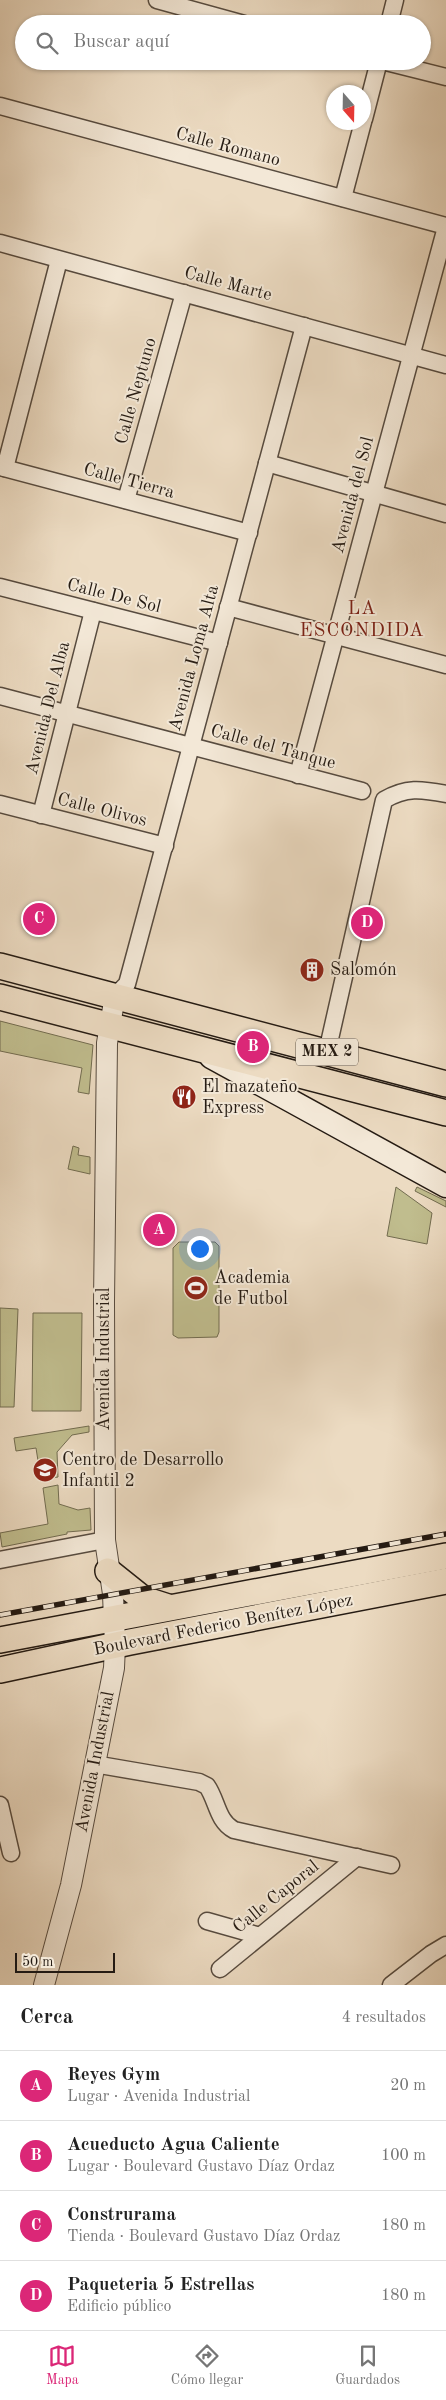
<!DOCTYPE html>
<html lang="es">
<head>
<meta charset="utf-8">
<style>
  :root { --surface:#fff; --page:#f6f6f6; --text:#222; --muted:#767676; --line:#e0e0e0; --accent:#db2777 }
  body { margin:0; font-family:"Old Standard TT",serif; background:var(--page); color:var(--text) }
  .compass { position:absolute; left:326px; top:85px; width:45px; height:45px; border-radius:50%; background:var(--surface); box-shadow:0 1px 4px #0004; rotate:160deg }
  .scale { position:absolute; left:15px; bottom:12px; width:100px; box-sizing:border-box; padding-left:5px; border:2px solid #251b13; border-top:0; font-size:14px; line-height:18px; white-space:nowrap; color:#251b13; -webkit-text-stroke:4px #f3e8d7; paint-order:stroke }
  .you { position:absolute; left:199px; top:1248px; width:18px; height:18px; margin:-12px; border:4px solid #fff; border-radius:50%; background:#1a73e8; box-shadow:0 0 0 8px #1a73e833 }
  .badge { display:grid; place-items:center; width:32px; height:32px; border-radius:50%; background:var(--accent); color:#fff; font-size:16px; font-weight:700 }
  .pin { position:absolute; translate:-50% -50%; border:2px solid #fff; box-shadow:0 1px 5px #0006 }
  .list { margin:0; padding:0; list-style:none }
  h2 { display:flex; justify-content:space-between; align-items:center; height:65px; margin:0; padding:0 20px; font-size:21px }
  h2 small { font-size:16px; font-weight:400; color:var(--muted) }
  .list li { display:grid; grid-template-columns:32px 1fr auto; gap:15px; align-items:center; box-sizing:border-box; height:70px; padding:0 20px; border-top:1px solid var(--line) }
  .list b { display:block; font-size:19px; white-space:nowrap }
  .list p { margin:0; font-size:16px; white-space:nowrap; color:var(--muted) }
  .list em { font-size:16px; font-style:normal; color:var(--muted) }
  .icon { flex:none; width:28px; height:28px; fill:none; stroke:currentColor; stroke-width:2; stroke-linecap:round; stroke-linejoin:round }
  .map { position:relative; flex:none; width:446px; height:1985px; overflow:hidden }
  .search { position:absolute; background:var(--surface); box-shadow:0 1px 4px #0004; left:15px; right:15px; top:15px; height:55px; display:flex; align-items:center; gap:12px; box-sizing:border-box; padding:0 18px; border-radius:28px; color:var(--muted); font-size:19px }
  .sheet { height:345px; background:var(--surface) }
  nav { display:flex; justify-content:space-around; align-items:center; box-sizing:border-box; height:70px; border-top:1px solid var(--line); background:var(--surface); font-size:14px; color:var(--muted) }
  nav a { display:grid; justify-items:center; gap:2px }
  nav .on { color:var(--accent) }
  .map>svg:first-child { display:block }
  .green { fill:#c0bd8e; stroke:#726c50 }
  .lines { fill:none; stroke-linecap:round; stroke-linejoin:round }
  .minor-casing { stroke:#574b3f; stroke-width:19 }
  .tertiary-casing { stroke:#574b3f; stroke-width:22 }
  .secondary-casing { stroke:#251b13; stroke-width:25 }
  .primary-casing { stroke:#251b13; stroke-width:28 }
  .minor { stroke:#f3e8d7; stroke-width:16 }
  .tertiary { stroke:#f3e8d7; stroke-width:20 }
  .secondary { stroke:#f3e8d7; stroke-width:22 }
  .primary { stroke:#ecdbc2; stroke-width:25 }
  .rail-casing { stroke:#251b13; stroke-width:5.5 }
  .rail { stroke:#f3e8d7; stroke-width:4; stroke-dasharray:11; stroke-linecap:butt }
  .labels { text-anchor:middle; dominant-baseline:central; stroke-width:4; stroke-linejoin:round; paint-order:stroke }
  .shield { fill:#f3e8d7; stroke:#63584e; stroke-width:1 }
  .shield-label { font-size:16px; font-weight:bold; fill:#251b13 }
  .street-label { font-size:18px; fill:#251b13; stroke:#f3e8d7 }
  .poi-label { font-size:18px; fill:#251b13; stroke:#f3e8d7; text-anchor:start }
  .neighbourhood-label { font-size:19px; letter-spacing:1px; fill:#7a1f14; stroke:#f3e8d7 }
</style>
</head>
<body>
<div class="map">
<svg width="446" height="1985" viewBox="0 0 446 1985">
  <rect width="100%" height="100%" fill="#ecdbc2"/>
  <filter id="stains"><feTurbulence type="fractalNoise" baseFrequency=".004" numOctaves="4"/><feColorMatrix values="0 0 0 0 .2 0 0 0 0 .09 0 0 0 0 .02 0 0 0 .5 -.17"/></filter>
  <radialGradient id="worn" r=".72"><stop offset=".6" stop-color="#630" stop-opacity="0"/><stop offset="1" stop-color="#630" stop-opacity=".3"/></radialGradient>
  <g class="green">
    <polygon points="0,1021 93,1045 89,1094 78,1092 82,1068 0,1051"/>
    <polygon points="73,1146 79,1148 78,1155 90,1157 90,1174 68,1169"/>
    <polygon points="396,1187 432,1213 427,1244 387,1236"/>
    <polygon points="417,1187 446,1201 446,1207 415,1191"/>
    <polygon points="179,1242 215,1242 219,1246 219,1332 217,1337 178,1338 173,1335 173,1248"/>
    <polygon points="0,1308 18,1309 14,1407 0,1407"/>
    <polygon points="33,1313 82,1313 81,1411 32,1411"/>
    <polygon points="89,1426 89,1432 72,1435 57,1452 58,1477 41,1480 36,1448 16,1451 14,1438"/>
    <polygon points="58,1485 59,1504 78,1510 90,1508 91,1530 67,1532 67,1534 2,1547 0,1533 48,1524 43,1488"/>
  </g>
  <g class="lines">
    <defs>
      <g id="minor">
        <polyline points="157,0 244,24"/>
        <polyline points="389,24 395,0"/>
        <polyline points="382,61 446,77"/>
        <polyline points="0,106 446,226"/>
        <polyline points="364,119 379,61"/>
        <polyline points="343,198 363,122"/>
        <polyline points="0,243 446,365"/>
        <polyline points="267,463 446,514"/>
        <polyline points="0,467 249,533"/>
        <polyline points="5,468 59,260"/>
        <polyline points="126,500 184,293"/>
        <polyline points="0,587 219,643"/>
        <polyline points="228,607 446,665"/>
        <polyline points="0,696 362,791"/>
        <polyline points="298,775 446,227"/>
        <polyline points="0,804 165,846"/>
        <polyline points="41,815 93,611"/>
        <polyline points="115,996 127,984 304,326"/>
        <path d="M327,1052L384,800C406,787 421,789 446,794"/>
        <polyline points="0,1560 105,1540"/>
        <path d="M94,1764L199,1782L207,1786C217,1800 217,1821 234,1830L391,1865"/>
        <polyline points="0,1805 11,1853"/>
        <polyline points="207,1921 260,1936"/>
        <polyline points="220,1969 357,1857"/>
        <polyline points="391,1985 431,1954 446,1945"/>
      </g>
      <polyline id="tertiary" points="44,1985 71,1885 114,1668 115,1645 113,1594 105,1540 104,1302 107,1043 115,996"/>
      <polyline id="secondary" points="211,1057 446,1186"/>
      <g id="primary">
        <polyline points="0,966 446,1084"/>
        <polyline points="0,997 446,1113"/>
        <polyline points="108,1571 143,1599 168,1607"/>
        <polyline points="0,1640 446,1556"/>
        <polyline points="0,1670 130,1642 446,1581"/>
      </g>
    </defs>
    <use href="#minor" class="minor-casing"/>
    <use href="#tertiary" class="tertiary-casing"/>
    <use href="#secondary" class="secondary-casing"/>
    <use href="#primary" class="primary-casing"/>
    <use href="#minor" class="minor"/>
    <use href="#tertiary" class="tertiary"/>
    <use href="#secondary" class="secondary"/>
    <use href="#primary" class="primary"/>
    <defs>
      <polyline id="rail" points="0,1615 446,1534"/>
    </defs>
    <use href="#rail" class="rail-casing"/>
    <use href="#rail" class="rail"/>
  </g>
  <defs>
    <symbol id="building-disc" viewBox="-11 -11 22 22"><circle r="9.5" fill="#8f2418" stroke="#f3e8d7"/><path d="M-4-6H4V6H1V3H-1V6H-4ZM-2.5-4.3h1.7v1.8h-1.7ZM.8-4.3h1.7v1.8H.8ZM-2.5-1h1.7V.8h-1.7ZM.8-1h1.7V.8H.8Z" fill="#fff"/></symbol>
    <symbol id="restaurant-disc" viewBox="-11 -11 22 22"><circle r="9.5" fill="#8f2418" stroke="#f3e8d7"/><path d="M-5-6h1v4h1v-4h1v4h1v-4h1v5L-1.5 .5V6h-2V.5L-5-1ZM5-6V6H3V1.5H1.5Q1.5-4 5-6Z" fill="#fff"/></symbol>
    <symbol id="stadium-disc" viewBox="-11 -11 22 22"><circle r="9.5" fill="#8f2418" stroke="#f3e8d7"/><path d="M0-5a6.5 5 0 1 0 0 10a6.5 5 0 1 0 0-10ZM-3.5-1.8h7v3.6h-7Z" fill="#fff"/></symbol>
    <symbol id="school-disc" viewBox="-11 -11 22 22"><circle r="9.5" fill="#8f2418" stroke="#f3e8d7"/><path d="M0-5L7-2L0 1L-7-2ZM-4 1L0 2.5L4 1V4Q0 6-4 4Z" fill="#fff"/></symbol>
  </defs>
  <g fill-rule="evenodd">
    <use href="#building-disc" x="298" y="956" width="28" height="28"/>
    <use href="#restaurant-disc" x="170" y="1083" width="28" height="28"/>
    <use href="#stadium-disc" x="182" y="1274" width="28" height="28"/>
    <use href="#school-disc" x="31" y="1456" width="28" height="28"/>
  </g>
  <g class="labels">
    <rect class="shield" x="296" y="1038.5" width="62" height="27" rx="4"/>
    <g class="shield-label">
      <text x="327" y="1052">MEX 2</text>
    </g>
    <g class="street-label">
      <text transform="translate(228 147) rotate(15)">Calle Romano</text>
      <text transform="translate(228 284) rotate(15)">Calle Marte</text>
      <text transform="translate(136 391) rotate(-74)">Calle Neptuno</text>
      <text transform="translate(129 481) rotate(15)">Calle Tierra</text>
      <text transform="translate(353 495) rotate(-75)">Avenida del Sol</text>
      <text transform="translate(114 596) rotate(14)">Calle De Sol</text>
      <text transform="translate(194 658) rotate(-75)">Avenida Loma Alta</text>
      <text transform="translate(48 708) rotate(-76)">Avenida Del Alba</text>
      <text transform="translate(273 747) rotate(15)">Calle del Tanque</text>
      <text transform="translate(102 810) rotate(14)">Calle Olivos</text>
      <text transform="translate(104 1359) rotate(-90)">Avenida Industrial</text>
      <text transform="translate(223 1625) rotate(-11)">Boulevard Federico Benítez López</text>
      <text transform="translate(95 1762) rotate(-79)">Avenida Industrial</text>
      <text transform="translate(276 1897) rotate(-39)">Calle Caporal</text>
    </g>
    <g class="poi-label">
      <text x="330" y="970">Salomón</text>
      <text x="202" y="1087">El mazateño<tspan x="202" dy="21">Express</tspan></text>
      <text x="214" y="1278">Academia<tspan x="214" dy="21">de Futbol</tspan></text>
      <text x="62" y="1460">Centro de Desarrollo<tspan x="62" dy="21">Infantil 2</tspan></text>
    </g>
    <g class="neighbourhood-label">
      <text x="362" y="609">LA<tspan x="362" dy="22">ESCONDIDA</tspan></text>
    </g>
  </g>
  <rect width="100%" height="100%" filter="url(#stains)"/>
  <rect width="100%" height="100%" fill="url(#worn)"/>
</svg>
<svg class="compass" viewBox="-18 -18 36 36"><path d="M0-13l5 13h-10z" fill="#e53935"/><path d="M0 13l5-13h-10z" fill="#767676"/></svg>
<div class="scale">50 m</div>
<div class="you"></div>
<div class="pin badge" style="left:159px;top:1230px">A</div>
<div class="pin badge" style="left:253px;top:1047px">B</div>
<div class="pin badge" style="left:39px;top:919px">C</div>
<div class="pin badge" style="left:367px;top:923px">D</div>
<div class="search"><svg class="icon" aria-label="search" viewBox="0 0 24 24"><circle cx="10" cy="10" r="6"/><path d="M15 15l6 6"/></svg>Buscar aquí</div>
</div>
<section class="sheet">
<h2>Cerca<small>4 resultados</small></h2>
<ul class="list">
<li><span class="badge">A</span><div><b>Reyes Gym</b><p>Lugar · Avenida Industrial</p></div><em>20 m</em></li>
<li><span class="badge">B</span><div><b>Acueducto Agua Caliente</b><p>Lugar · Boulevard Gustavo Díaz Ordaz</p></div><em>100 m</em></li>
<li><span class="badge">C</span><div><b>Construrama</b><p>Tienda · Boulevard Gustavo Díaz Ordaz</p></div><em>180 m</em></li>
<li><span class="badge">D</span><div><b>Paqueteria 5 Estrellas</b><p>Edificio público</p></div><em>180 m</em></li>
</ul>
</section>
<nav>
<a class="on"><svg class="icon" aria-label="map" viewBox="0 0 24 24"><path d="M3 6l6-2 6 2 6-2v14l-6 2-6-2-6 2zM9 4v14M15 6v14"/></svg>Mapa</a>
<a><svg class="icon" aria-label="directions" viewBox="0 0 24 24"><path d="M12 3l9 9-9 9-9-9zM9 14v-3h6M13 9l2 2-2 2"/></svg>Cómo llegar</a>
<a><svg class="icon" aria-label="saved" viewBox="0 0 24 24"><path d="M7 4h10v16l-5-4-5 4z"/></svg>Guardados</a>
</nav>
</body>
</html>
